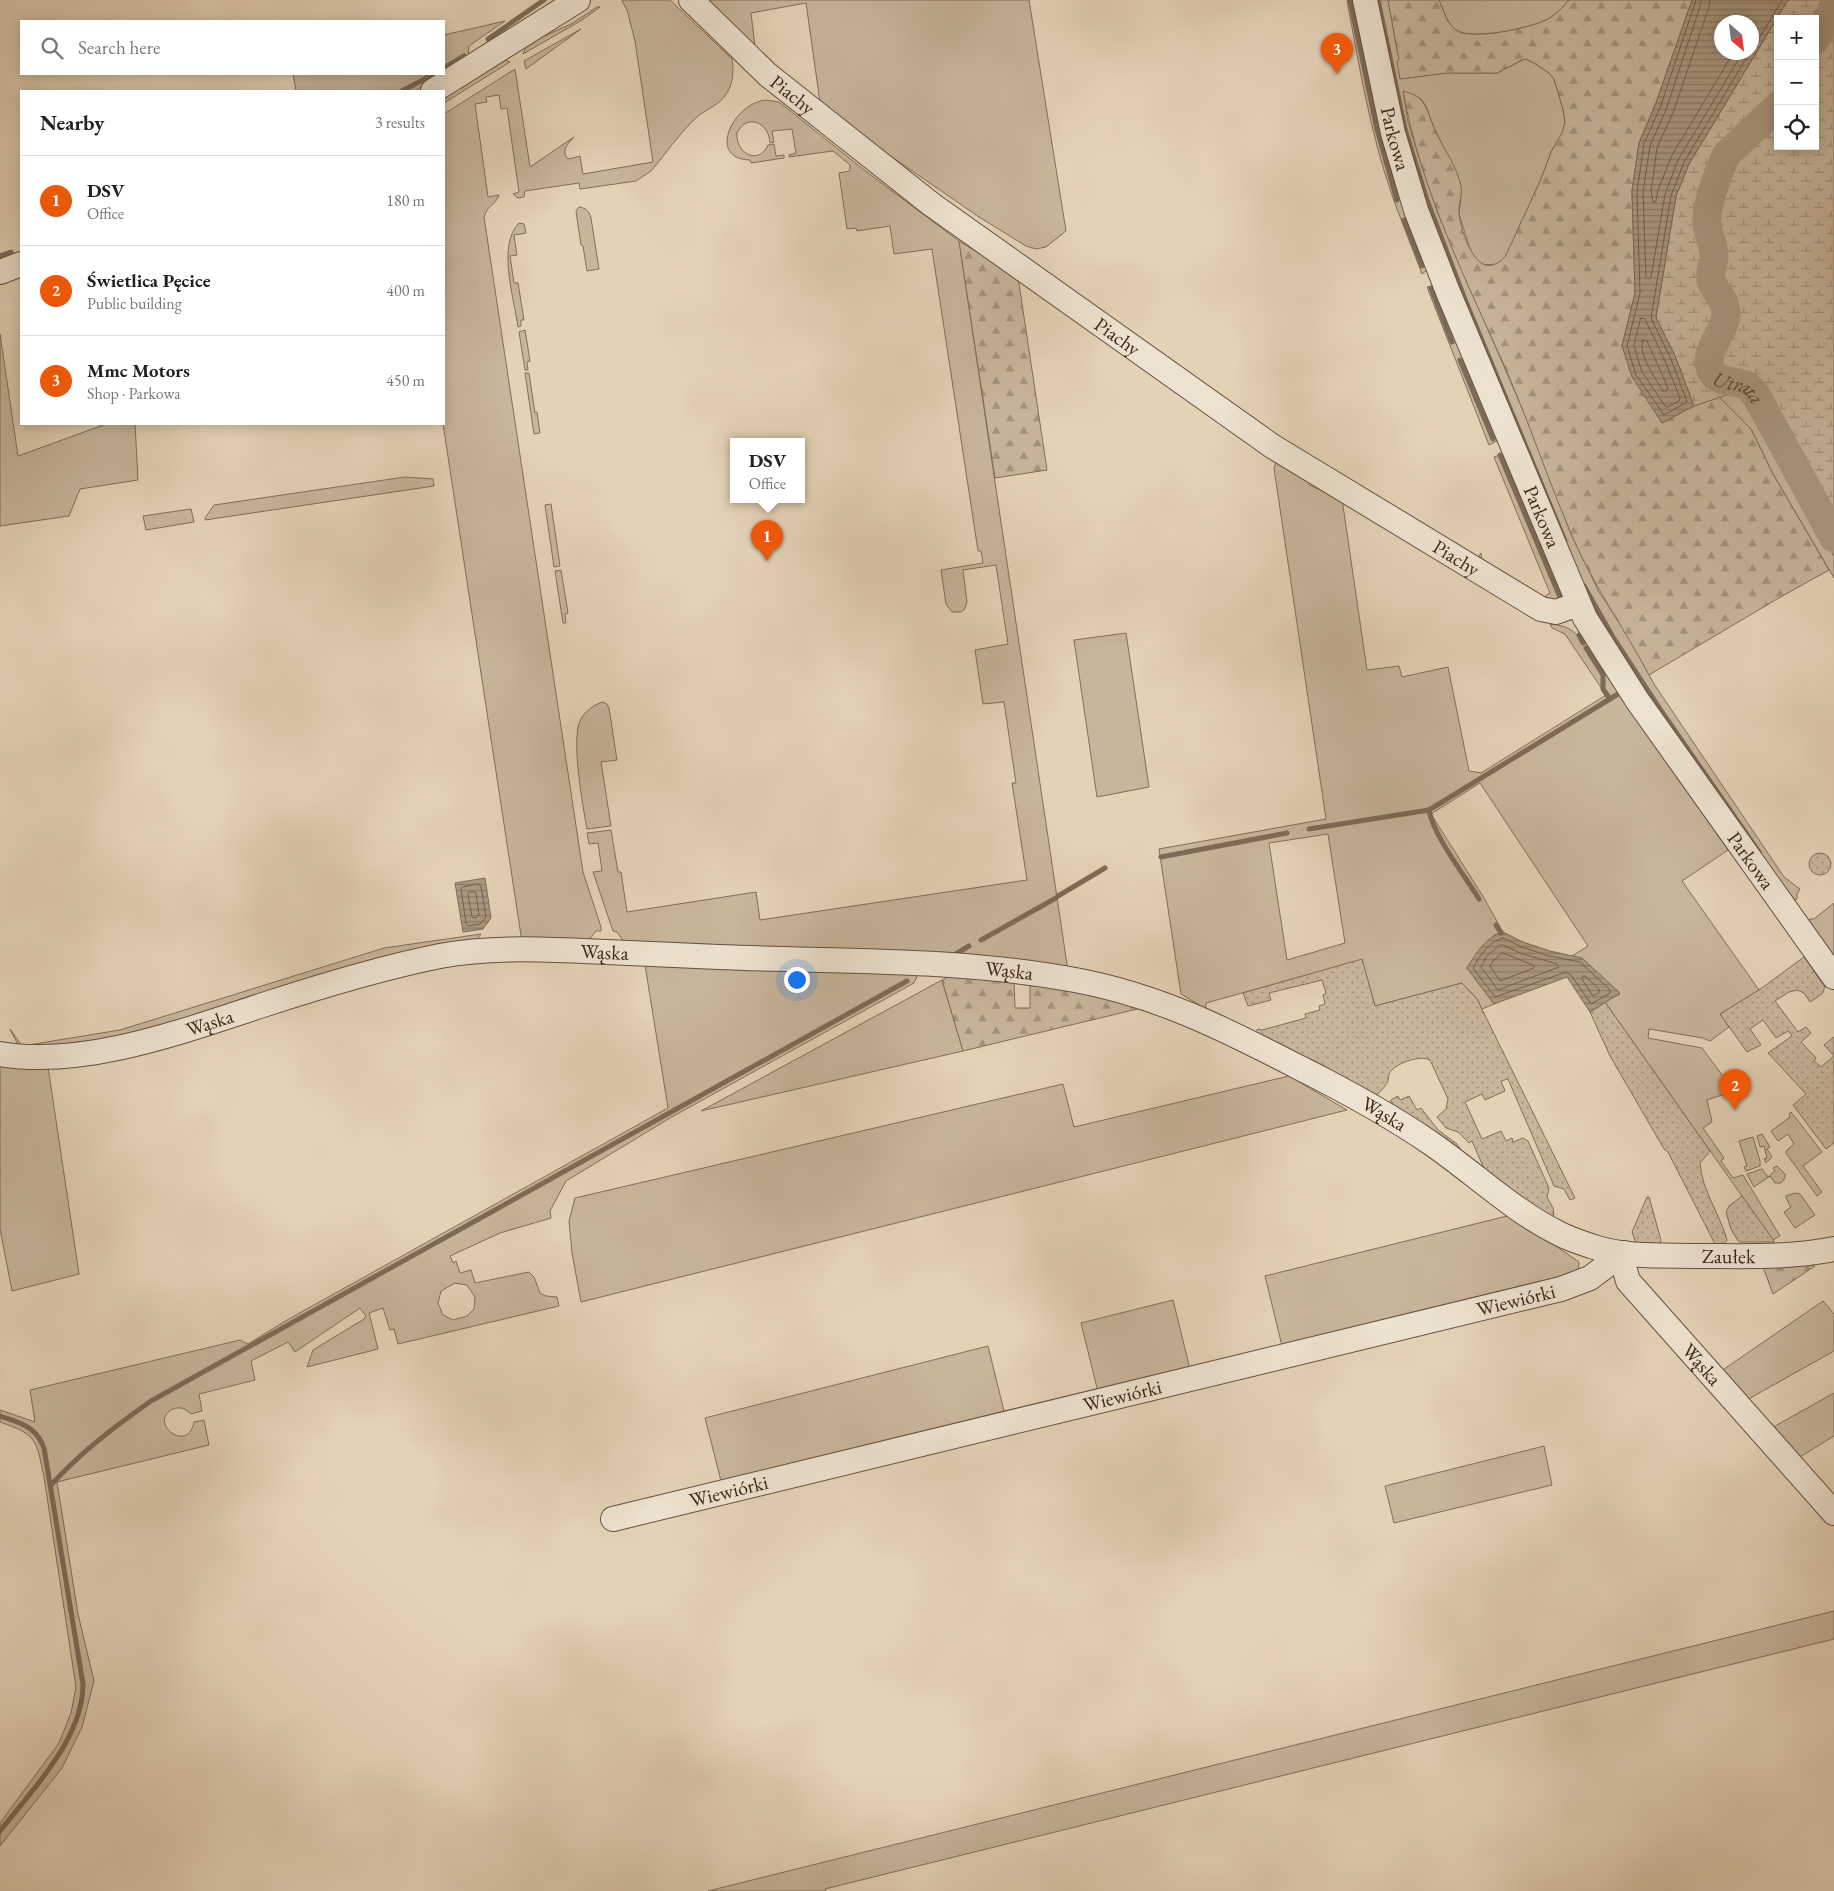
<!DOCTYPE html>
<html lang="en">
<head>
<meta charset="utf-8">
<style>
  :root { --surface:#fff; --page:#f6f6f6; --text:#222; --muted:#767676; --line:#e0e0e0; --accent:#ea580c }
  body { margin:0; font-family:"EB Garamond",serif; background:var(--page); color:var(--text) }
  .controls { position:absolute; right:15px; top:15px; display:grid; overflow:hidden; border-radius:0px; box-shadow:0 2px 12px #0003 }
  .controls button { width:45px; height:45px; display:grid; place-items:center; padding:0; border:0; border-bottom:1px solid var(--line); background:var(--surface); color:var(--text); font:25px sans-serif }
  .compass { position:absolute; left:1714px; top:15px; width:45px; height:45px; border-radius:50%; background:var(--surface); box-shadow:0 2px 12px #0003; rotate:152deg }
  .you { position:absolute; left:796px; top:979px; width:18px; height:18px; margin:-12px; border:4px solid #fff; border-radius:50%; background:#1a73e8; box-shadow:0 0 0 8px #1a73e833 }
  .badge { display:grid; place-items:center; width:32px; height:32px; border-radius:50%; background:var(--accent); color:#fff; font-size:16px; font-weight:700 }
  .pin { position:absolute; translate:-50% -41px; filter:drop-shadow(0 1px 2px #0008) }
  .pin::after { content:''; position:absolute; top:26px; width:18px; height:15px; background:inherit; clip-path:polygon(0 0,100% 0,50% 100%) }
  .popup { position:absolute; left:730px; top:438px; width:75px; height:65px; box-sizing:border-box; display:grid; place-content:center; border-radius:0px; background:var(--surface); filter:drop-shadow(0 1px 4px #0005); font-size:16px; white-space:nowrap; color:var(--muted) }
  .popup b { font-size:19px; color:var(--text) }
  .popup::after { content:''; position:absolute; left:50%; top:100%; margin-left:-10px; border:10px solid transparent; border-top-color:var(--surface) }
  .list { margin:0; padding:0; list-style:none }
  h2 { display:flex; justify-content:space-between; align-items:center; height:65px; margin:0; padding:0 20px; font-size:21px }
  h2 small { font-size:16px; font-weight:400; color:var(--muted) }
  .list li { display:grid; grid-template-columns:32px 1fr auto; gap:15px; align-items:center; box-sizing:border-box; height:90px; padding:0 20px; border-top:1px solid var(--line) }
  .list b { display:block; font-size:19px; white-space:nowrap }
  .list p { margin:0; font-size:16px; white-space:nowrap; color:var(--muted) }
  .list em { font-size:16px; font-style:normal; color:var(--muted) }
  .icon { flex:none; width:28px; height:28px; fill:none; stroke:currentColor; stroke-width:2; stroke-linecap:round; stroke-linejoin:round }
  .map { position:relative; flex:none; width:1834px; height:1891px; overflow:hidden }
  .search { position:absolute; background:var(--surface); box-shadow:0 2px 12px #0003; left:20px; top:20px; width:425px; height:55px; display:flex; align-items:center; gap:12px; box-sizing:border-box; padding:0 18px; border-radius:0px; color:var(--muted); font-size:19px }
  .panel { position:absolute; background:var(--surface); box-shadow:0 2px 12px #0003; left:20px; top:90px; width:425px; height:335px; border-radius:0px }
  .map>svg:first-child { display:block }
  .green { fill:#c7b59c; stroke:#806e5a; fill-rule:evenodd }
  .forest { fill:url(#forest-firs); stroke:#806e5a }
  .wetland { fill:url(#wetland-marsh); stroke:#806e5a; fill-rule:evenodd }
  .garden { fill:url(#garden-dots); stroke:#806e5a }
  .water { fill:url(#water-rules); stroke:#7d6a57; fill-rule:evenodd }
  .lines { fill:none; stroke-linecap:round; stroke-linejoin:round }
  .shore { stroke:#725f4c; stroke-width:1 }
  .stream { stroke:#7d6a57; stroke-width:5 }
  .river { stroke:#aa9881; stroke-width:29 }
  .minor-casing { stroke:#64513f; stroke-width:26 }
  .minor { stroke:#ede2d0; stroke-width:24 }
  .labels { text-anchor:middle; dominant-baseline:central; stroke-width:4; stroke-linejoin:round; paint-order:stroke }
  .street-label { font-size:20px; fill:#392617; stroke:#ede2d0 }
  .water-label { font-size:21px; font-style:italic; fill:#5b4837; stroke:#ede2d0 }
</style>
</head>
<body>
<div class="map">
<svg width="1834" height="1891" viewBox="0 0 1834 1891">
  <defs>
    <pattern id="forest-firs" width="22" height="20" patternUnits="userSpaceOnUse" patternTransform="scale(1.25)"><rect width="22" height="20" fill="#c7b59c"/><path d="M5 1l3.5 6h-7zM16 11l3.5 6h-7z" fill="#a3937e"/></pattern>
    <pattern id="wetland-marsh" width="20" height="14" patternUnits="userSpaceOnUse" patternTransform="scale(1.25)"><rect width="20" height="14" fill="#c7b59c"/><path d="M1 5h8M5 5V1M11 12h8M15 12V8" fill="none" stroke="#a3937e"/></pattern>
    <pattern id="garden-dots" width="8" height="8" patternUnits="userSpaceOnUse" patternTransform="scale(1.25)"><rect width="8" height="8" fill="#c7b59c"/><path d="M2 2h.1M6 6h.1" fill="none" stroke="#a3937e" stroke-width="1.8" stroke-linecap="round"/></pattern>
    <pattern id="water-rules" width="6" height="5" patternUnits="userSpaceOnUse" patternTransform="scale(1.25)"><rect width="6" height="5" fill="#aa9881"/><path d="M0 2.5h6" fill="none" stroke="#8b7c69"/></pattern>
  </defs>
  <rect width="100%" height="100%" fill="#e4d2b7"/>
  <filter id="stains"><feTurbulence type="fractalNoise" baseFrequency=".004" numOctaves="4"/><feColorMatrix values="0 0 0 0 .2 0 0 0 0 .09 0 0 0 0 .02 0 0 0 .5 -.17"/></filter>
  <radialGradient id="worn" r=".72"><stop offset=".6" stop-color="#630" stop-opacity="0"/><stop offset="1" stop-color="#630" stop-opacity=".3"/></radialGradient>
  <g class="green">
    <path d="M623,0H670L732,59C734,70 733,83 727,93C720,105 706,109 697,117C681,131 665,155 651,171L636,181L580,189L579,183L525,191L524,197L518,198L513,194L519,192L507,108L501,109L499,95L486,97L487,102L475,104L488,197L499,195C496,205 487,205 484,217L583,872L601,927V931H596L586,944L522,942L443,424L444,114L515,69L530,167L574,137C569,143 562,148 566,157L569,159L580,156L583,174L653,162L635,41L627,10L622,1Z"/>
    <polygon points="703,0 1029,0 1066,231 1046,247 1036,249 1026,246 979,217 837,119 820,102 806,3 751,13 755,46"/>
    <path d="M1347,0H1354L1384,144L1402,205L1427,270L1422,274C1412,247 1401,221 1392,195C1370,132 1359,65 1347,0Z"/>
    <polygon points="1373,0 1388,0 1399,60 1400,79 1447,73 1497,73 1522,60 1526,59 1534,63 1549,73 1554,79 1563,109 1565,123 1562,134 1551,152 1541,179 1510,248 1503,260 1496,264 1484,265 1477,260 1471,252 1459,214 1461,195 1452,164 1434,128 1426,106 1421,99 1403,91 1408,122 1418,155 1438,214 1528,422 1571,534 1599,592 1629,637 1654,684 1784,877 1800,889 1797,894 1797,899 1791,903 1601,629 1421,201"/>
    <path d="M1439,0H1569C1563,7 1555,16 1546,20C1529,28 1472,41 1456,30C1447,24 1443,9 1439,0Z"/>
    <polygon points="597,7 600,7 582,20 523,54 526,47 531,42 571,24"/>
    <polygon points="505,21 469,46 468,56 453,69 414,91 296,91 293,74 444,74 444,35"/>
    <polygon points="581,29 526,69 524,61"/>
    <polygon points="504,60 510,62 444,103 444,95"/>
    <path d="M766,100L779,102L868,173L959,241L1068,971L627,946L617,932L613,931L593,872L602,871L598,843L589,844L587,833L611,830L618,872H621L627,912L756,892L760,920L1027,880L1012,783H1016L1004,702L983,704L975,650L1008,644L996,565L963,570L967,602L964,610L961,612H952L946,604L941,570L983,563L981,551H978L932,249L894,254L890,226L857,231L856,228L847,229L839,173L850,171V165L833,151L789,157V155L796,153L792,129L772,131L774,142L770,143C769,123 748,112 737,133C735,153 759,166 768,145L774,144L776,156L784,155V158L751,163L750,160C706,159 733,103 766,100Z"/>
    <path d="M579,207C586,208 589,211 591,218L599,269L587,271L583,246L581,245L576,211Z"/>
    <path d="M519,223L524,224L526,233L514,235L517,255L510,256L514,283H518L524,320H521V326L518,327C514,298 497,245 519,223Z"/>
    <polygon points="1433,286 1497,441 1489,445 1427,287"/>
    <polygon points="525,330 530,361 527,362 528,370 525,370 519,332"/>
    <polygon points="0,334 18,456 106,424 135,424 138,480 80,489 69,516 0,526"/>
    <polygon points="525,373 529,373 535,413 537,412 540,433 534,434"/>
    <polygon points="1742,390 1834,556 1834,578 1773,474 1751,429 1719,397"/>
    <polygon points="1503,454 1561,595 1555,601 1548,602 1477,559 1481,553 1482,560 1544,597 1550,593 1494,457"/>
    <path d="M1278,458L1307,475L1309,485L1342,499L1367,670L1399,666L1402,677L1448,667L1469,771L1481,773L1606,695L1565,634L1552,628L1550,624C1566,626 1573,628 1582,642L1585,640L1621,697L1728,850L1682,881L1759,990L1720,1014L1729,1027L1710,1041L1703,1038L1649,1029L1648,1038L1702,1048L1734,1091L1707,1100L1712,1122L1703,1128L1724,1158L1721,1161L1733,1178L1743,1175L1780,1236L1773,1240L1605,1002L1620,994L1572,956L1588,946L1480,783L1431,814L1484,898L1503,932L1494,935L1467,968L1494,1004L1482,1009L1477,999L1462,983L1375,1006L1362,960L1206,1003V1009L1181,994L1159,849L1326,819L1274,468ZM1328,834L1345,943L1287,960L1269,843Z"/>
    <polygon points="405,477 433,479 434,486 205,520 205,518 214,505"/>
    <polygon points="551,504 560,566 554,567 545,505"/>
    <polygon points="191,509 194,522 146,530 143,516"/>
    <polygon points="561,570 568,613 565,614 566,623 563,623 555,571"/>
    <polygon points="1126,633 1149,787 1097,797 1074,640"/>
    <path d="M603,702L607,704L609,708L617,760L601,762L611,826L587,829C583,808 571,739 580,721C583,713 594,704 603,702Z"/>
    <polygon points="1834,903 1834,964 1808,927 1810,919 1814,919"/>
    <polygon points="481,934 474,944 110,1038 39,1047 19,1047 10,1029 22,1046 120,1030 384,948"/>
    <path d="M645,965L915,971L917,977L914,983L670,1118L566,1181L550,1211L551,1218L500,1233L450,1256L453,1263L456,1261L460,1273L471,1270L475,1283L529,1272L534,1277L540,1293L546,1296L557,1297L559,1306L398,1344L394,1329L390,1330L383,1308L369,1313L378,1349L307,1367L313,1350L364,1319L366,1316L360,1308L295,1352L288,1342L251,1361L255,1380L199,1394L202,1411L191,1414C186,1409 180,1406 173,1409C147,1422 188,1455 194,1422L204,1420L209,1445L57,1482L78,1614L94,1681L82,1727L62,1768L0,1846V1823L59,1743L71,1713L76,1687L44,1477C36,1440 38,1435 0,1422V1410L35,1422L30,1390L240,1340L248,1344L287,1320L668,1108ZM455,1283L467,1285L475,1297L474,1309L467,1316L453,1320L443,1315L438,1303L441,1291Z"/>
    <polygon points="942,980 963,1051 701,1111"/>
    <polygon points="0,1065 48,1067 79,1274 12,1291 0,1229"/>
    <polygon points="1289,1076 1347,1110 581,1302 572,1253 569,1221 575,1198 1063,1084 1074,1127"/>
    <polygon points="1791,1112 1822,1152 1803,1166 1822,1192 1817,1196 1786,1153 1787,1150 1794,1144 1788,1134 1778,1141 1771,1131 1790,1117 1789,1114"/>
    <polygon points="1762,1134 1770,1147 1767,1149 1772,1157 1766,1163 1764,1159 1767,1158 1764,1146 1760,1147 1757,1136"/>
    <polygon points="1753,1137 1760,1161 1760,1166 1746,1171 1744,1167 1747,1166 1739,1141"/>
    <polygon points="1777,1166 1785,1174 1785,1178 1781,1183 1775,1183 1770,1176 1754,1187 1747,1174 1762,1169 1768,1177 1775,1171 1773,1168"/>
    <polygon points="1795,1193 1800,1194 1815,1215 1795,1228 1784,1212 1791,1207 1786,1198 1786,1196"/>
    <polygon points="1511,1215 1579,1262 1578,1274 1282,1346 1265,1276"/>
    <polygon points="1173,1300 1190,1369 1098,1392 1081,1323"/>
    <polygon points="1823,1301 1834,1314 1834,1351 1745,1401 1717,1374"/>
    <polygon points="988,1346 1005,1415 722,1485 705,1418"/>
    <polygon points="1834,1393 1834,1436 1795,1460 1768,1430"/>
    <polygon points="1544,1446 1552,1485 1394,1523 1385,1486"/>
    <polygon points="1834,1611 1834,1639 825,1889 826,1891 708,1891"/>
  </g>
  <g class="forest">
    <path d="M1388,0H1439C1443,9 1447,24 1456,30C1472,41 1529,28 1546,20C1555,16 1563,7 1569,0H1692L1656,103L1639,143L1632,191L1635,293L1622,346L1662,423L1694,406L1719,397L1751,429L1773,474L1829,570L1777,599L1649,675C1624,628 1593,585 1572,536C1549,483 1531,427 1508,374C1467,282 1421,191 1403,91C1409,93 1415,94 1420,99C1428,107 1430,120 1435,130C1443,148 1457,166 1461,186C1463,195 1458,204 1459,213C1460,227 1471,262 1486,265C1494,267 1502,261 1506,255L1541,179L1551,152L1562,133L1565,123L1563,109L1554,79L1549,73L1534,63L1526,59L1522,60L1497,73H1447L1400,79L1397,62L1399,60Z"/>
    <polygon points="959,241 1018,277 1047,470 995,478"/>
    <polygon points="950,976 1014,982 1015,1008 1030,1008 1030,985 1069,987 1154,1005 963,1051 942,980"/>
    <polygon points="1801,1263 1815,1266 1773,1294 1763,1267"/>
  </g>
  <path class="wetland" d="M1788,0H1834V556L1742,390L1694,406L1675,356L1656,318L1676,196L1689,164ZM1778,19H1815V146H1778Z"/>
  <g class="garden">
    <circle cx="1820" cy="864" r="11"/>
    <polygon points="1804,957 1825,987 1822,994 1810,1002 1804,993 1797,990 1789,992 1775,1001 1798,1032 1806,1027 1811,1033 1801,1042 1816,1058 1814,1061 1821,1067 1834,1056 1824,1045 1834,1037 1834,1143 1826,1149 1793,1105 1806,1094 1768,1053 1792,1036 1788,1031 1776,1038 1763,1020 1750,1029 1761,1045 1747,1052 1720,1014 1759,990"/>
    <path d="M1362,959L1375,1006L1462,983L1477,999L1575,1198L1570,1200L1564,1189L1554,1186L1508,1079L1501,1081L1505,1091L1485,1100L1482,1094L1465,1102L1482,1139L1501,1131L1506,1141L1512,1138L1513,1142L1523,1138L1528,1141L1549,1188L1547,1197L1553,1208L1554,1215L1550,1218L1486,1173L1472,1141L1469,1143L1458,1132L1446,1128L1437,1117L1446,1109L1448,1099L1430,1060C1420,1055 1400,1062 1392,1070C1388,1073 1389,1077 1388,1081C1386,1086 1381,1090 1378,1094L1373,1095L1328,1071L1325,1066L1255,1032L1258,1029L1262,1030L1306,1018L1305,1014L1320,1010L1319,1006L1325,1004L1323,995L1326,993L1322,980L1269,993L1271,1000L1248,1006L1243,993Z"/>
    <path d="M1605,1002L1710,1151L1700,1163C1702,1191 1720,1214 1727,1240L1724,1244H1715L1668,1152L1664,1149L1610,1056L1590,1012Z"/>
    <polygon points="1398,1096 1400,1100 1409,1096 1417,1110 1421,1108 1438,1130 1457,1144 1461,1150 1457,1152 1391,1106 1391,1100"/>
    <polygon points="1742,1196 1774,1241 1774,1242 1740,1242 1738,1241 1731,1229 1726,1212 1729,1206"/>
    <polygon points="1647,1197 1649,1197 1661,1240 1659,1246 1636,1243 1632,1232"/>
  </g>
  <g class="water">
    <path d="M1692,0H1788L1689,164L1676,196L1656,317L1675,356L1694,406L1662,423L1632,377L1622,346L1635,293L1632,191L1639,143L1656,103ZM1722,22H1752V52H1722Z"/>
    <polygon points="485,878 491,918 483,929 463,932 455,883"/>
    <path d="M1503,932L1523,942L1550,951L1582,958L1620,993L1590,1012L1567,977L1494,1004L1467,968C1476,953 1485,938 1503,932Z"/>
  </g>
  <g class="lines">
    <g class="shore">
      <polyline points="1696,0 1661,105 1644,144 1637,192 1640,293 1627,346 1636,375 1664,415 1687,402 1671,359 1651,318 1671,196 1684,162 1750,52"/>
      <polyline points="1702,0 1667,107 1650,146 1643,192 1646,277 1648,279 1651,277 1665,194 1678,160 1743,52"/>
      <polyline points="1710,0 1709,7 1674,110 1657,148 1651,192 1653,202 1656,201 1658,190 1672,155 1734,52"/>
      <polyline points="1752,50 1782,0"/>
      <polygon points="1641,318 1645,319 1665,361 1680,398 1679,401 1667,407 1665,406 1642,372 1634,346"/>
      <path d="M1643,340L1647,341L1668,388L1666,391H1663C1656,379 1637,354 1643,340Z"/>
      <polygon points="479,884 481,887 486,917 480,924 468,926 466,924 461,888 463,887"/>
      <polygon points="470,892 474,892 476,893 479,915 476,918 472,917 468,895"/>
      <path d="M1503,938L1522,947L1549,956L1580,962L1610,990V993L1591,1004L1571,975L1566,972L1495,997L1473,968C1480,955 1489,942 1503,938Z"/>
      <polygon points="1500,945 1503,945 1520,953 1557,964 1559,967 1498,990 1481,967 1486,957"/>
      <polygon points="1503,953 1533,965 1534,968 1500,981 1490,966 1492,962"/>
      <polygon points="1583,976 1585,976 1599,989 1599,993 1594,995 1592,995 1582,979"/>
    </g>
    <g class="stream">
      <polyline points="1350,0 1377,129 1397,200"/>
      <polyline points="1378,0 1405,129 1427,200 1466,302 1565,541"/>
      <polyline points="488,39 544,0"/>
      <polyline points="444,68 464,56"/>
      <polyline points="402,91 434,74"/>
      <polyline points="1404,220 1422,266"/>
      <polyline points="0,256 11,252"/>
      <polyline points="1431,288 1452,342"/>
      <polyline points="1460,360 1493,439"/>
      <polyline points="1500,455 1560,597"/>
      <polyline points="1584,586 1613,637 1662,712 1759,852"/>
      <polyline points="1579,635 1583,643"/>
      <polyline points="1586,648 1603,675 1603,689 1610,699"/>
      <path d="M1429,810C1433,835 1465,876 1479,899"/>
      <polyline points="1309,829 1429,810 1618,694"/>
      <polyline points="1161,857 1287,833"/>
      <polyline points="1058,896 1105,868"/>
      <polyline points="1496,925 1501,933"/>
      <polyline points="981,940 1056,898"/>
      <polyline points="954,955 969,946"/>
      <path d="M0,1416C20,1423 36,1426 44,1448L83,1684C83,1739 32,1790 0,1831"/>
      <path d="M51,1485C81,1452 114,1427 151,1401L907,981"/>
    </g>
    <g class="river">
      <polyline points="1815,40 1834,6"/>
      <path id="s1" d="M1778,106L1727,154C1719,169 1705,208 1707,224C1708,235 1715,246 1714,258C1713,266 1709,272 1711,280C1715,293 1727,300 1726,315C1725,333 1701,353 1712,372C1719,384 1736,380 1747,386C1751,388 1754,393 1757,397L1834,538"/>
    </g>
    <defs>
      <g id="minor">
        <path id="s2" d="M691,0L768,75L931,204L1272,446L1541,609L1556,612L1578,604"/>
        <path id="s3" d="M1365,0L1393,133L1416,210L1448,292L1585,618L1637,700L1834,977"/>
        <polyline points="433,91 578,0"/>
        <polyline points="0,272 21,264"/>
        <path id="s4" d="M0,1054C85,1068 183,1031 263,1005C321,986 380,968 440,956C488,947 535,949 584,951C629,953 674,955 719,957C838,962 957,958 1075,980C1157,995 1225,1029 1298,1067C1344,1090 1390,1115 1432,1144C1474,1173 1512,1210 1558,1233C1569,1239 1582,1243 1594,1247C1627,1258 1665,1255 1699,1256C1744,1256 1790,1258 1834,1249"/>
        <path id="s5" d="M1623,1253V1263L1628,1281L1834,1513"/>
        <path id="s6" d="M613,1519L1561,1289L1590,1278L1623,1253"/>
      </g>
    </defs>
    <use href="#minor" class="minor-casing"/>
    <use href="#minor" class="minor"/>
  </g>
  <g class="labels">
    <g class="street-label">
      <text stroke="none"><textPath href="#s2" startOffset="139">Piachy</textPath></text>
      <text stroke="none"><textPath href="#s3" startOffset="142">Parkowa</textPath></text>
      <text stroke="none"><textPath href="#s2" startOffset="544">Piachy</textPath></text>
      <text stroke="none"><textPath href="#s3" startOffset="548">Parkowa</textPath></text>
      <text stroke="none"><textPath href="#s2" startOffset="949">Piachy</textPath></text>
      <text stroke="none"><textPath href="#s3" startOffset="952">Parkowa</textPath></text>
      <text stroke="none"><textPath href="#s4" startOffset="619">Wąska</textPath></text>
      <text stroke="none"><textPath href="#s4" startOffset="1024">Wąska</textPath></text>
      <text stroke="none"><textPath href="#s4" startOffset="214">Wąska</textPath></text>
      <text stroke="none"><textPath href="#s4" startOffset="1429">Wąska</textPath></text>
      <text stroke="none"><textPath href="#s4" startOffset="1814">Zaułek</textPath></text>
      <text stroke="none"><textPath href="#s6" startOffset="929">Wiewiórki</textPath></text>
      <text stroke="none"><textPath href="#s5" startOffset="140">Wąska</textPath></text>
      <text stroke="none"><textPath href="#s6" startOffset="524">Wiewiórki</textPath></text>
      <text stroke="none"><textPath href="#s6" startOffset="119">Wiewiórki</textPath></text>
    </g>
    <g class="water-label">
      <text stroke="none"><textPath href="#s1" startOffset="332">Utrata</textPath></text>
    </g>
  </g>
  <rect width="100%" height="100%" filter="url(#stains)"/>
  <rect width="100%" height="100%" fill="url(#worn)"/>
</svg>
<div class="controls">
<button>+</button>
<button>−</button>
<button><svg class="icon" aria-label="locate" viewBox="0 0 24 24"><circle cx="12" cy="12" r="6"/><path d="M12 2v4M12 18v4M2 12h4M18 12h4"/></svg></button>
</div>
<svg class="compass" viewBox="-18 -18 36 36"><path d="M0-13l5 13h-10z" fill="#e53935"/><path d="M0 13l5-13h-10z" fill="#767676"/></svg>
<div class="you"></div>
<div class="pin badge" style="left:767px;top:561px">1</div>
<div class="popup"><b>DSV</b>Office</div>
<div class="pin badge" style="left:1735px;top:1110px">2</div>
<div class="pin badge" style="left:1337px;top:74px">3</div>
<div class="search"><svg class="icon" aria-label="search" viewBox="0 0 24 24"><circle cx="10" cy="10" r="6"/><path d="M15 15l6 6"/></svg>Search here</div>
<section class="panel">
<h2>Nearby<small>3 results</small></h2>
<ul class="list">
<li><span class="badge">1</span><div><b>DSV</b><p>Office</p></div><em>180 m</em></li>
<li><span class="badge">2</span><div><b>Świetlica Pęcice</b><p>Public building</p></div><em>400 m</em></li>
<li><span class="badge">3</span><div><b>Mmc Motors</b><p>Shop · Parkowa</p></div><em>450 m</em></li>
</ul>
</section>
</div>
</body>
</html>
